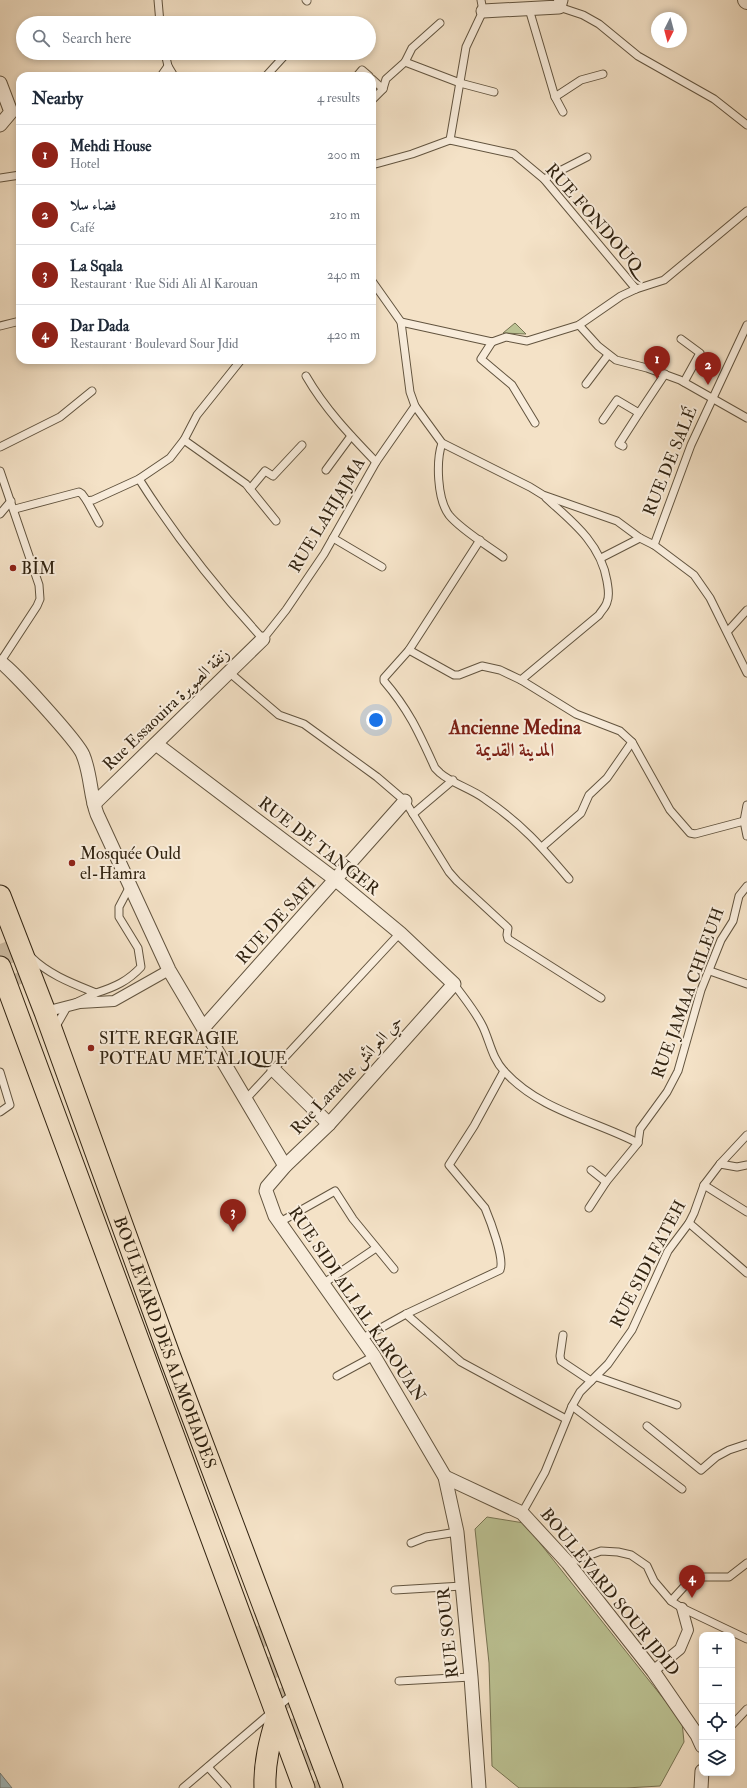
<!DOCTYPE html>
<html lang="en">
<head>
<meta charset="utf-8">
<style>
  :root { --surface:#fff; --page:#f6f6f7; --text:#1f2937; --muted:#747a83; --line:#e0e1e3; --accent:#8f2418 }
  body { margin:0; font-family:"IM FELL Double Pica",Amiri,serif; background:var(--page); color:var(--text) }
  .controls { position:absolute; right:12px; bottom:12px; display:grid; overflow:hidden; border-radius:8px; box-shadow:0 2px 6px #0003 }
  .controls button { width:36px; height:36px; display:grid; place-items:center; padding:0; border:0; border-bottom:1px solid var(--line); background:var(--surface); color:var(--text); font:20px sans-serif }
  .compass { position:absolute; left:651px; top:12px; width:36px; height:36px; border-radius:50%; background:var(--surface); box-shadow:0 2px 6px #0003; rotate:186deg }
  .you { position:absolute; left:376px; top:720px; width:14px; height:14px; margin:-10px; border:3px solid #fff; border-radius:50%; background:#1a73e8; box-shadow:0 0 0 6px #1a73e833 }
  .badge { display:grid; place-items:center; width:26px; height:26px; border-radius:50%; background:var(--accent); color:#fff; font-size:13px; font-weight:700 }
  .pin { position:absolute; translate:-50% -33px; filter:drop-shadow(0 1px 2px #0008) }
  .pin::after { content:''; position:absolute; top:21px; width:14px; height:12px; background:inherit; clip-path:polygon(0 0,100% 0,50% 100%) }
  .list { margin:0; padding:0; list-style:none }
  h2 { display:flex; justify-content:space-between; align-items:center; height:52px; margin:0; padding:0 16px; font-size:17px }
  h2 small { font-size:13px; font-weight:400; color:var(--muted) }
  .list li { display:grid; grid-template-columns:26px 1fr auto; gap:12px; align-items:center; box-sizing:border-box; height:60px; padding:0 16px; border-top:1px solid var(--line) }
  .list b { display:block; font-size:15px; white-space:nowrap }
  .list p { margin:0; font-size:13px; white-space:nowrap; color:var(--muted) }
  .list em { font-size:13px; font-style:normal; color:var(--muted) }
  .icon { flex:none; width:22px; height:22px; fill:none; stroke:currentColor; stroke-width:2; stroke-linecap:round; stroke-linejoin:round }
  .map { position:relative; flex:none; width:747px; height:1788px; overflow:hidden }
  .search { position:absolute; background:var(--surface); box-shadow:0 2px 6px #0003; left:16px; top:16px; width:360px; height:44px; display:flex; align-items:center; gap:10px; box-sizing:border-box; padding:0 14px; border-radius:22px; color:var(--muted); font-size:15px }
  .panel { position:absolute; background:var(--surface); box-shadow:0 2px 6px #0003; left:16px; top:72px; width:360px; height:292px; border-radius:12px }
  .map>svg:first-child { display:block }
  .green { fill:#bcc394; stroke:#777453 }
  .water { fill:#a1bbc0; stroke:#757f7a }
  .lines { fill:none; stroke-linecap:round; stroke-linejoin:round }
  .trunk-tunnel { stroke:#cdbca3; stroke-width:22; stroke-dasharray:22 11; stroke-linecap:butt }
  .service-casing { stroke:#62543f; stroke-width:9 }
  .pedestrian-casing { stroke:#62543f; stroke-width:12 }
  .minor-casing { stroke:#62543f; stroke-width:15 }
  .tertiary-casing { stroke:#62543f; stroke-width:18 }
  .primary-casing { stroke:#322412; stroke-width:23 }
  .service { stroke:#f8ecdb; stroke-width:7 }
  .pedestrian { stroke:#f8ecdb; stroke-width:10 }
  .minor { stroke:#f8ecdb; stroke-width:13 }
  .tertiary { stroke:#f8ecdb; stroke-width:16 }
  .primary { stroke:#f4e2c7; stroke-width:21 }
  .poi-dot { fill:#8f2418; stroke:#f8ecdb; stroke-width:1.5 }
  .labels { text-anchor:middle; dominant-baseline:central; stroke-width:4; stroke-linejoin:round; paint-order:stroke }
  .street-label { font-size:17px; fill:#322412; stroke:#f8ecdb }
  .poi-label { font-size:17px; fill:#322412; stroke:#f8ecdb; text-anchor:start }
  .quarter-label { font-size:19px; font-weight:bold; fill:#7a1f14; stroke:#f8ecdb }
</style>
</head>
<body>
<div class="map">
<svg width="747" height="1788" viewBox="0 0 747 1788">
  <rect width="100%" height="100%" fill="#f4e2c7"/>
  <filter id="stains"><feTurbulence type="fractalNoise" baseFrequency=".005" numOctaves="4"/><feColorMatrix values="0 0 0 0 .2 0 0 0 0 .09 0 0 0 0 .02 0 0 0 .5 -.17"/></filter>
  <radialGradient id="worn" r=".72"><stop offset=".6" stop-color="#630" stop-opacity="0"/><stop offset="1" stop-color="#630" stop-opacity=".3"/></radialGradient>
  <g class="green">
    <polygon points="515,323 526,334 503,333"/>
    <polygon points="487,1517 524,1523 682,1722 684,1742 660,1786 626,1788 519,1788 492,1766 489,1663 475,1529"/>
  </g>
  <polygon class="water" points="0,1773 12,1788 0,1788"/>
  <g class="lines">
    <g class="trunk-tunnel">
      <polyline points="0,944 16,986"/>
      <polyline points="255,1627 305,1752 323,1788"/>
    </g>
    <defs>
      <g id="service">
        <polyline points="158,0 160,23"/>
        <polyline points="306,0 307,1"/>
        <polyline points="559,7 583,15 599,24 638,56 714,99 747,125"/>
        <polyline points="529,9 555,97 563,112"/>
        <polyline points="165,53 168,66 174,76"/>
        <polyline points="405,62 460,83 494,92"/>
        <polyline points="161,76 168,66"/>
        <polyline points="266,76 287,53"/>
        <polyline points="357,76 362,70 369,76"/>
        <polyline points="372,79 383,89"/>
        <polyline points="555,97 581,80 603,74"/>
        <polyline points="372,100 383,89 386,79 405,62 412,48 440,23"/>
        <polyline points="450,140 466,47 483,11 481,0"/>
        <polyline points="372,165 412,154 450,140 514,154 544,179 636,289"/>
        <polyline points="0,178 20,175"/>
        <polyline points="544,179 587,157"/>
        <polyline points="372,281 401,322 410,392 415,406 442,443 530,487 543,495 617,521 640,538 654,545 694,575 710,598 747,673"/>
        <polyline points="401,322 492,342 506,337 527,341 579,325 621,296 636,289 664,280 747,211"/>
        <polyline points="579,325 598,346 616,360 647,368 680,380 747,418"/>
        <polyline points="0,326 20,321"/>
        <polyline points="681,339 700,353 684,382"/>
        <polyline points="492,342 481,359 512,385 535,423"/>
        <path d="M306,376C325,409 350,435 376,462"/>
        <polyline points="586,384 608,355"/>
        <polyline points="603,420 617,400 639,413 665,374"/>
        <polyline points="184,440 246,484 276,521"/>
        <path d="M442,443C436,461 437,499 449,515C460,529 488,546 503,557"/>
        <polyline points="623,446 619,444 639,413"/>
        <polyline points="0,447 60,417 92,391"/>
        <polyline points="326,470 351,436"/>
        <polyline points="0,471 39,585 40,599 37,606 1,661"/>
        <path d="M139,479C175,536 217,589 263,639L286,610L324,554L376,462L415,406"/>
        <polyline points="250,489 265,471 273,476 302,445"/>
        <polyline points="87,501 99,523"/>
        <polyline points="15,509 79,492 82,494 87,501 93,500 139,479 170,458 184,440 197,415 241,360"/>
        <polyline points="0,514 11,501"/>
        <polyline points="333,538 382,567"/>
        <path d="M480,540L409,650L384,678V681C409,710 419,733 435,768L440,773C451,783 472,789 485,799C521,823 541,846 569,879"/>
        <polyline points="654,545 691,445 747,325"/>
        <polyline points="601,558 640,538"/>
        <polyline points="728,631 747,610"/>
        <polyline points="409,650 454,675 459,675 482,666 500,670 521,680 576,714 620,731 632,742 670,810 690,833 695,834 744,821"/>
        <polyline points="230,673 279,715 304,724 377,777 405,801 449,872 457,881 508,928 507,935 508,939 601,998"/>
        <path d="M521,680L599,615C601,611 606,607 607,602C610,595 608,588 607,581C601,544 573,522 546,498"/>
        <polyline points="747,805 744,821 747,836"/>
        <polyline points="413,814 453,780"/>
        <polyline points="542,847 581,813 589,795 607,778 632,742"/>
        <path d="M31,957C49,975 74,984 96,993L67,1007L55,1028"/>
        <polyline points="710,971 747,984"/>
        <path d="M454,984C464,998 476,1012 483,1027C490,1042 492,1058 504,1071C539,1110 593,1120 638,1143"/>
        <path d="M96,993C115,987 128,981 141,967L138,948L119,917V907L130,886"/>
        <polyline points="0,1072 10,1105 0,1112"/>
        <polyline points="246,1099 400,933"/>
        <polyline points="720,1164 737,1167 747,1165"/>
        <polyline points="591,1170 606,1182"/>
        <polyline points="704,1185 747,1212"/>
        <polyline points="589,1208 606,1182 638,1143 640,1129 667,1092 678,1071 701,990 721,940 733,921 739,896 747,886"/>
        <polyline points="280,1222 335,1191 353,1219 394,1269"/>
        <polyline points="689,1223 747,1273"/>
        <polyline points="324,1283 376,1248"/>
        <polyline points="406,1314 461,1362 566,1419"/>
        <polyline points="563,1335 560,1356 561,1361 591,1381"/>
        <path d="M361,1339L406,1314L500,1270C505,1259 490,1220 485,1208L449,1165L474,1126L504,1071"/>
        <polyline points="337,1376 374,1356"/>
        <polyline points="597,1377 677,1405"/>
        <polyline points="572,1406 682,1489"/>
        <polyline points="647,1426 701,1470 716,1457 729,1450 747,1444"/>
        <polyline points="522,1513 545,1472 572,1406 580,1392 608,1364 632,1330 668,1251 689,1223 694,1213 704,1185 720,1164 747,1135"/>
        <polyline points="411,1543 426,1537 457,1532"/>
        <polyline points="568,1563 601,1551 618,1552 631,1555 647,1566 654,1581 671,1601 682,1608 747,1639"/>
        <polyline points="395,1590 462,1586"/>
        <polyline points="671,1601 691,1579 698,1577 729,1577 747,1563"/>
        <polyline points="399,1681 471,1677"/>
        <polyline points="732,1725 747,1709"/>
        <polyline points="208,1767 227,1788"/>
        <polyline points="183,1788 294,1693"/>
      </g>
      <g id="pedestrian">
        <polyline points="45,1012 80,1003 114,1001 169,970"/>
        <polyline points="653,1671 680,1649 688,1630 682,1608"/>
      </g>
      <g id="minor">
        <polyline points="483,11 559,7 561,0"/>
        <polyline points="0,83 11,112 0,125"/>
        <path d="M0,662C7,664 79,743 83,755C91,774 90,795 97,814L169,970L285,1166"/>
        <polyline points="156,744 336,880 400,933 454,984 329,1124 285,1166 267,1187 266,1191 275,1216 374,1356 445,1477 457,1532 471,1677 479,1788"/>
        <polyline points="94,804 263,639"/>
        <polyline points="204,1027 405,801"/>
        <polyline points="274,1070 329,1124"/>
        <polyline points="445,1477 522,1513 568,1563 653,1671 697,1735 702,1746"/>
        <polyline points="701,1788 702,1771"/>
      </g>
      <polyline id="tertiary" points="746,0 747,1"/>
      <g id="primary">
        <path id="s1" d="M0,896L45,1012L170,1357L332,1788"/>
        <polyline points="0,967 304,1788"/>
        <path d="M265,1788C264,1763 270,1740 277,1717"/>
      </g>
    </defs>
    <use href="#service" class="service-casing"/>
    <use href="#pedestrian" class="pedestrian-casing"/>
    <use href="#minor" class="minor-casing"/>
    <use href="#tertiary" class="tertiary-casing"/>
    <use href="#primary" class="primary-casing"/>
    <use href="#service" class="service"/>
    <use href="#pedestrian" class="pedestrian"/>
    <use href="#minor" class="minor"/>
    <use href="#tertiary" class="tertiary"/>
    <use href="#primary" class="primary"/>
  </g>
  <g class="poi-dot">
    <circle cx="13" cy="568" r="4"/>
    <circle cx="72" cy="863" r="4"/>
    <circle cx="91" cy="1048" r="4"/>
  </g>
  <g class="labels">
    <g class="street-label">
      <text transform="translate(594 218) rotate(49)">RUE FONDOUQ</text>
      <text transform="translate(670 461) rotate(-68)">RUE DE SALÉ</text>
      <text transform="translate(327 515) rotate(-59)">RUE LAHJAJMA</text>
      <text transform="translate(166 709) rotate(-44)">Rue Essaouira زنقة الصويرة</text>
      <text transform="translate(319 846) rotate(38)">RUE DE TANGER</text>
      <text transform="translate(276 921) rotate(-48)">RUE DE SAFI</text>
      <text transform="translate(688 993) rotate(-70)">RUE JAMAA CHLEUH</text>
      <text transform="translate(347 1075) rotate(-47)">Rue Larache حي العرائش</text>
      <text transform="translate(648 1264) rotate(-62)">RUE SIDI FATEH</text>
      <text transform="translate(357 1304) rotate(56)">RUE SIDI ALI AL KAROUAN</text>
      <text stroke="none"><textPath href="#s1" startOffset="476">BOULEVARD DES ALMOHADES</textPath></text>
      <text transform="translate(610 1592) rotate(51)">BOULEVARD SOUR JDID</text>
      <text transform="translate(448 1633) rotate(-96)">RUE SOUR</text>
    </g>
    <g class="poi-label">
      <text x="21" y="568">BİM</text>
      <text x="80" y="853">Mosquée Ould<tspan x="80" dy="20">el-Hamra</tspan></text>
      <text x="99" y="1038">SITE REGRAGIE<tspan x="99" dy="20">POTEAU METALIQUE</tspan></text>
    </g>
    <g class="quarter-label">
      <text x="515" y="728">Ancienne Medina<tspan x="515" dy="22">المدينة القديمة</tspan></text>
    </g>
  </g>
  <rect width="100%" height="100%" filter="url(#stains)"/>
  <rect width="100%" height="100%" fill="url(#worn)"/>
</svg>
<div class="controls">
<button>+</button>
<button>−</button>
<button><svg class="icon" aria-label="locate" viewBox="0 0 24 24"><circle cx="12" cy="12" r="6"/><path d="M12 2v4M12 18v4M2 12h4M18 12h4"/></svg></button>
<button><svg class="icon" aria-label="layers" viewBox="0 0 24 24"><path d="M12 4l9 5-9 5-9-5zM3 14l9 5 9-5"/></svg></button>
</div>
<svg class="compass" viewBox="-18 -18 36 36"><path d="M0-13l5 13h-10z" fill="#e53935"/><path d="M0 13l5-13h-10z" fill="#747a83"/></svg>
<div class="you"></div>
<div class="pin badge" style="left:657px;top:379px">1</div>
<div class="pin badge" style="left:708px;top:385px">2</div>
<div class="pin badge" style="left:233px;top:1232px">3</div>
<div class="pin badge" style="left:692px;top:1598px">4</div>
<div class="search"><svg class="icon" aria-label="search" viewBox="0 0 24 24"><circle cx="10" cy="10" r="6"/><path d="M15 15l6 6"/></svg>Search here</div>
<section class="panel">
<h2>Nearby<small>4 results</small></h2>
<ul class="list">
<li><span class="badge">1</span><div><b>Mehdi House</b><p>Hotel</p></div><em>200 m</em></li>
<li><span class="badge">2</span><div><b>فضاء سلا</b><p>Café</p></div><em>210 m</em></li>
<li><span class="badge">3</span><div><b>La Sqala</b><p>Restaurant · Rue Sidi Ali Al Karouan</p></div><em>240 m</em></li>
<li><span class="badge">4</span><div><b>Dar Dada</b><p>Restaurant · Boulevard Sour Jdid</p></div><em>420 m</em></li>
</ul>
</section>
</div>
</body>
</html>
